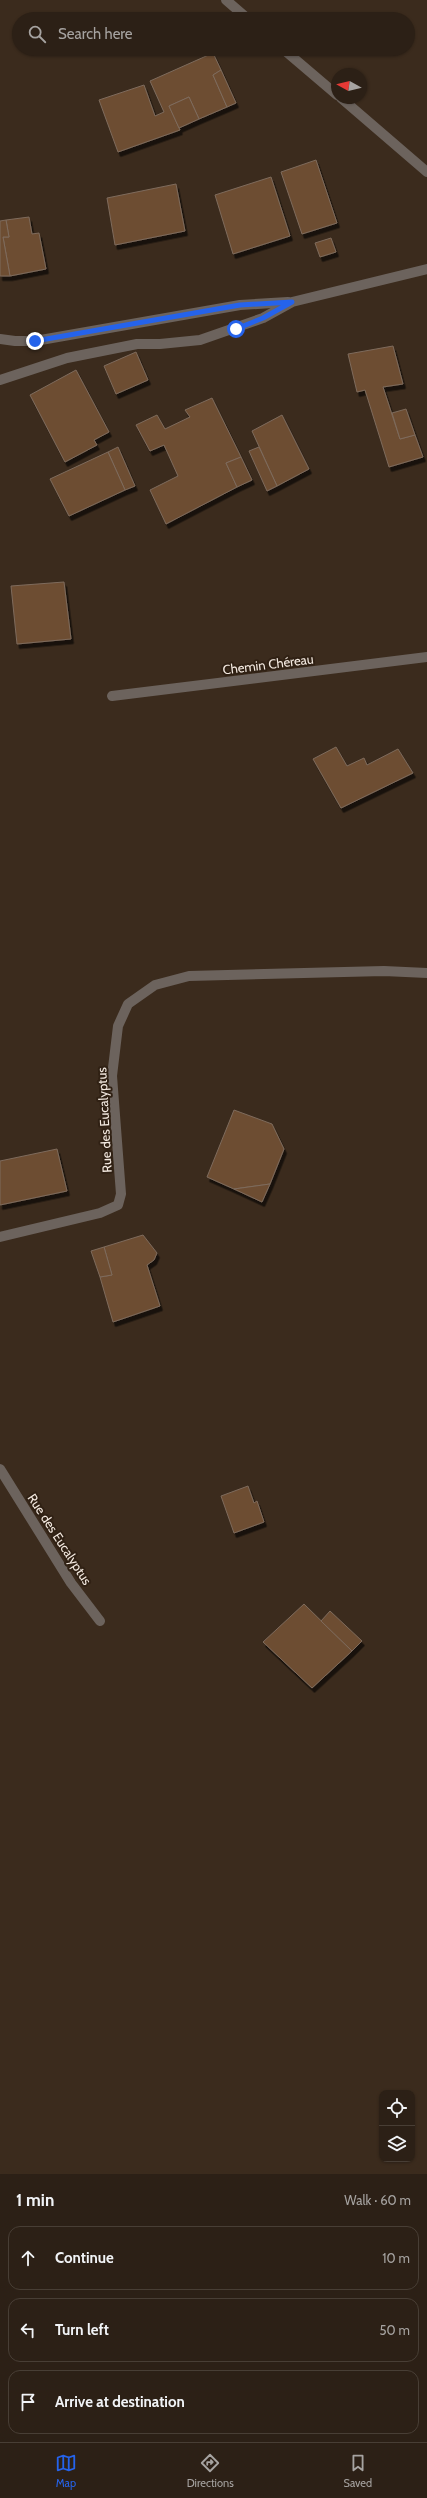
<!DOCTYPE html>
<html lang="en">
<head>
<meta charset="utf-8">
<style>
  :root { --surface:#2c2016; --page:#382d23; --text:#f1f3f6; --muted:#a6a3a1; --line:#483e35; --accent:#2563eb }
  body { margin:0; font-family:Cabin,sans-serif; background:var(--page); color:var(--text) }
  .controls { position:absolute; right:12px; bottom:12px; display:grid; overflow:hidden; border-radius:8px; box-shadow:0 1px 3px #0004 }
  .controls button { width:36px; height:36px; display:grid; place-items:center; padding:0; border:0; border-bottom:1px solid var(--line); background:var(--surface); color:var(--text); font:20px sans-serif }
  .compass { position:absolute; left:331px; top:68px; width:36px; height:36px; border-radius:50%; background:var(--surface); box-shadow:0 1px 3px #0004; rotate:278deg }
  .stop { position:absolute; width:12px; height:12px; margin:-9px; border:3px solid #2563eb; border-radius:50%; background:#fff }
  .stop.end { background:#2563eb; border-color:#fff; box-shadow:0 1px 4px #0008 }
  .list { margin:0; padding:0; list-style:none }
  h2 { display:flex; justify-content:space-between; align-items:center; height:52px; margin:0; padding:0 16px; font-size:17px }
  h2 small { font-size:13px; font-weight:400; color:var(--muted) }
  .list li { display:grid; grid-template-columns:26px 1fr auto; gap:12px; align-items:center; box-sizing:border-box; height:64px; margin:0 8px 8px; padding:0 8px; border:1px solid var(--line); border-radius:12px }
  .list b { display:block; font-size:15px; white-space:nowrap }
  .list em { font-size:13px; font-style:normal; color:var(--muted) }
  .icon { flex:none; width:22px; height:22px; fill:none; stroke:currentColor; stroke-width:2; stroke-linecap:round; stroke-linejoin:round }
  .map { position:relative; flex:none; width:427px; height:2174px; overflow:hidden }
  .search { position:absolute; background:var(--surface); box-shadow:0 1px 3px #0004; left:12px; right:12px; top:12px; height:44px; display:flex; align-items:center; gap:10px; box-sizing:border-box; padding:0 14px; border-radius:22px; color:var(--muted); font-size:15px }
  .sheet { height:268px; background:var(--surface) }
  nav { display:flex; justify-content:space-around; align-items:center; box-sizing:border-box; height:56px; border-top:1px solid var(--line); background:var(--surface); font-size:11px; color:var(--muted) }
  nav a { display:grid; justify-items:center; gap:2px }
  nav .on { color:var(--accent) }
  .map>svg:first-child { display:block }
  .building { fill:#6d4d33; stroke:#7e6b5c; filter:url(#shadow) }
  .lines { fill:none; stroke-linecap:round; stroke-linejoin:round }
  .minor { stroke:#6c635d; stroke-width:10 }
  .route { stroke:#2563eb; stroke-width:5 }
  .labels { text-anchor:middle; dominant-baseline:central; stroke-width:4; stroke-linejoin:round; paint-order:stroke }
  .street-label { font-size:13px; fill:#f4eae1; stroke:#302114 }
</style>
</head>
<body>
<div class="map">
<svg width="427" height="2174" viewBox="0 0 427 2174">
  <defs>
    <filter id="shadow"><feDropShadow dx="2.5" dy="4.5" stdDeviation="0" flood-color="#0009"/></filter>
  </defs>
  <rect width="100%" height="100%" fill="#3b2b1d"/>
  <g class="building">
    <polygon points="213,53 221,70 213,75 227,107 199,119 189,97 169,106 180,130 118,152 99,100 144,85 155,116 164,112 150,81"/>
    <polygon points="221,70 236,103 227,107 213,75"/>
    <polygon points="189,97 199,119 179,128 169,106"/>
    <polygon points="316,160 337,223 302,234 281,172"/>
    <polygon points="271,177 290,236 233,254 215,195"/>
    <polygon points="176,184 185,231 115,245 107,198"/>
    <polygon points="29,217 32,234 39,233 46,269 10,276 3,237 9,237 6,220"/>
    <polygon points="6,220 9,237 3,237 10,276 0,276 0,221"/>
    <polygon points="331,238 336,252 320,257 315,243"/>
    <polygon points="393,346 403,384 383,387 400,439 415,435 423,457 389,467 365,390 357,392 348,354"/>
    <polygon points="136,352 148,380 116,394 104,366"/>
    <polygon points="76,370 109,432 94,440 97,445 65,462 30,395"/>
    <polygon points="212,398 241,457 226,463 237,487 166,524 150,490 178,476 164,445 150,451 136,425 157,415 165,429 190,417 185,410"/>
    <polygon points="406,409 415,435 400,439 392,413"/>
    <polygon points="282,415 309,469 277,486 252,431"/>
    <polygon points="118,447 135,486 125,490 108,452"/>
    <polygon points="259,447 277,486 267,491 249,451"/>
    <polygon points="108,452 125,490 69,516 50,479"/>
    <polygon points="241,457 252,480 237,487 226,463"/>
    <polygon points="64,582 71,639 17,644 11,586"/>
    <polygon points="336,747 347,766 364,758 367,765 398,749 413,773 341,808 313,759"/>
    <polygon points="234,1110 272,1124 284,1149 270,1184 234,1189 207,1177"/>
    <polygon points="57,1149 67,1191 0,1205 0,1161"/>
    <polygon points="270,1184 262,1202 234,1189"/>
    <polygon points="143,1235 157,1253 154,1260 147,1265 160,1306 113,1322 100,1277 112,1275 104,1247"/>
    <polygon points="104,1247 112,1275 100,1277 91,1251"/>
    <polygon points="248,1486 254,1503 257,1501 264,1522 234,1533 221,1496"/>
    <polygon points="304,1604 352,1651 312,1688 263,1642"/>
    <polygon points="330,1611 362,1641 352,1651 321,1621"/>
  </g>
  <g class="lines">
    <g class="minor">
      <polyline points="226,0 248,19"/>
      <polyline points="283,49 337,95"/>
      <polyline points="341,98 427,172"/>
      <polyline points="0,339 15,341 35,341 240,305 288,302"/>
      <polyline points="0,380 67,358 137,344 160,344 200,340 263,318 292,302 427,269"/>
      <polyline points="112,696 427,657"/>
      <polyline points="0,1237 100,1213 118,1205 121,1194 112,1076 118,1026 128,1004 155,985 189,976 384,971 427,973"/>
      <polyline points="0,1469 71,1583 100,1621"/>
    </g>
  </g>
  <g class="lines">
    <polyline class="route" points="35,341 240,305 292,302 263,318 236,329"/>
  </g>
  <g class="labels">
    <g class="street-label">
      <text transform="translate(268 664) rotate(-7)">Chemin Chéreau</text>
      <text transform="translate(104 1120) rotate(-93)">Rue des Eucalyptus</text>
      <text transform="translate(60 1539) rotate(57)">Rue des Eucalyptus</text>
    </g>
  </g>
</svg>
<div class="controls">
<button><svg class="icon" aria-label="locate" viewBox="0 0 24 24"><circle cx="12" cy="12" r="6"/><path d="M12 2v4M12 18v4M2 12h4M18 12h4"/></svg></button>
<button><svg class="icon" aria-label="layers" viewBox="0 0 24 24"><path d="M12 4l9 5-9 5-9-5zM3 14l9 5 9-5"/></svg></button>
</div>
<svg class="compass" viewBox="-18 -18 36 36"><path d="M0-13l5 13h-10z" fill="#e53935"/><path d="M0 13l5-13h-10z" fill="#a6a3a1"/></svg>
<div class="stop" style="left:236px;top:329px"></div>
<div class="stop end" style="left:35px;top:341px"></div>
<div class="search"><svg class="icon" aria-label="search" viewBox="0 0 24 24"><circle cx="10" cy="10" r="6"/><path d="M15 15l6 6"/></svg>Search here</div>
</div>
<section class="sheet">
<h2>1 min<small>Walk · 60 m</small></h2>
<ul class="list">
<li><svg class="icon" aria-label="ahead" viewBox="0 0 24 24"><path d="M12 20V5M6 11l6-6 6 6"/></svg><div><b>Continue</b></div><em>10 m</em></li>
<li><svg class="icon" aria-label="left" viewBox="0 0 24 24"><path d="M17 20v-9H6M10 6l-5 5 5 5"/></svg><div><b>Turn left</b></div><em>50 m</em></li>
<li><svg class="icon" aria-label="arrive" viewBox="0 0 24 24"><path d="M6 21V4h12l-3 4 3 4H6"/></svg><div><b>Arrive at destination</b></div></li>
</ul>
</section>
<nav>
<a class="on"><svg class="icon" aria-label="map" viewBox="0 0 24 24"><path d="M3 6l6-2 6 2 6-2v14l-6 2-6-2-6 2zM9 4v14M15 6v14"/></svg>Map</a>
<a><svg class="icon" aria-label="directions" viewBox="0 0 24 24"><path d="M12 3l9 9-9 9-9-9zM9 14v-3h6M13 9l2 2-2 2"/></svg>Directions</a>
<a><svg class="icon" aria-label="saved" viewBox="0 0 24 24"><path d="M7 4h10v16l-5-4-5 4z"/></svg>Saved</a>
</nav>
</body>
</html>
